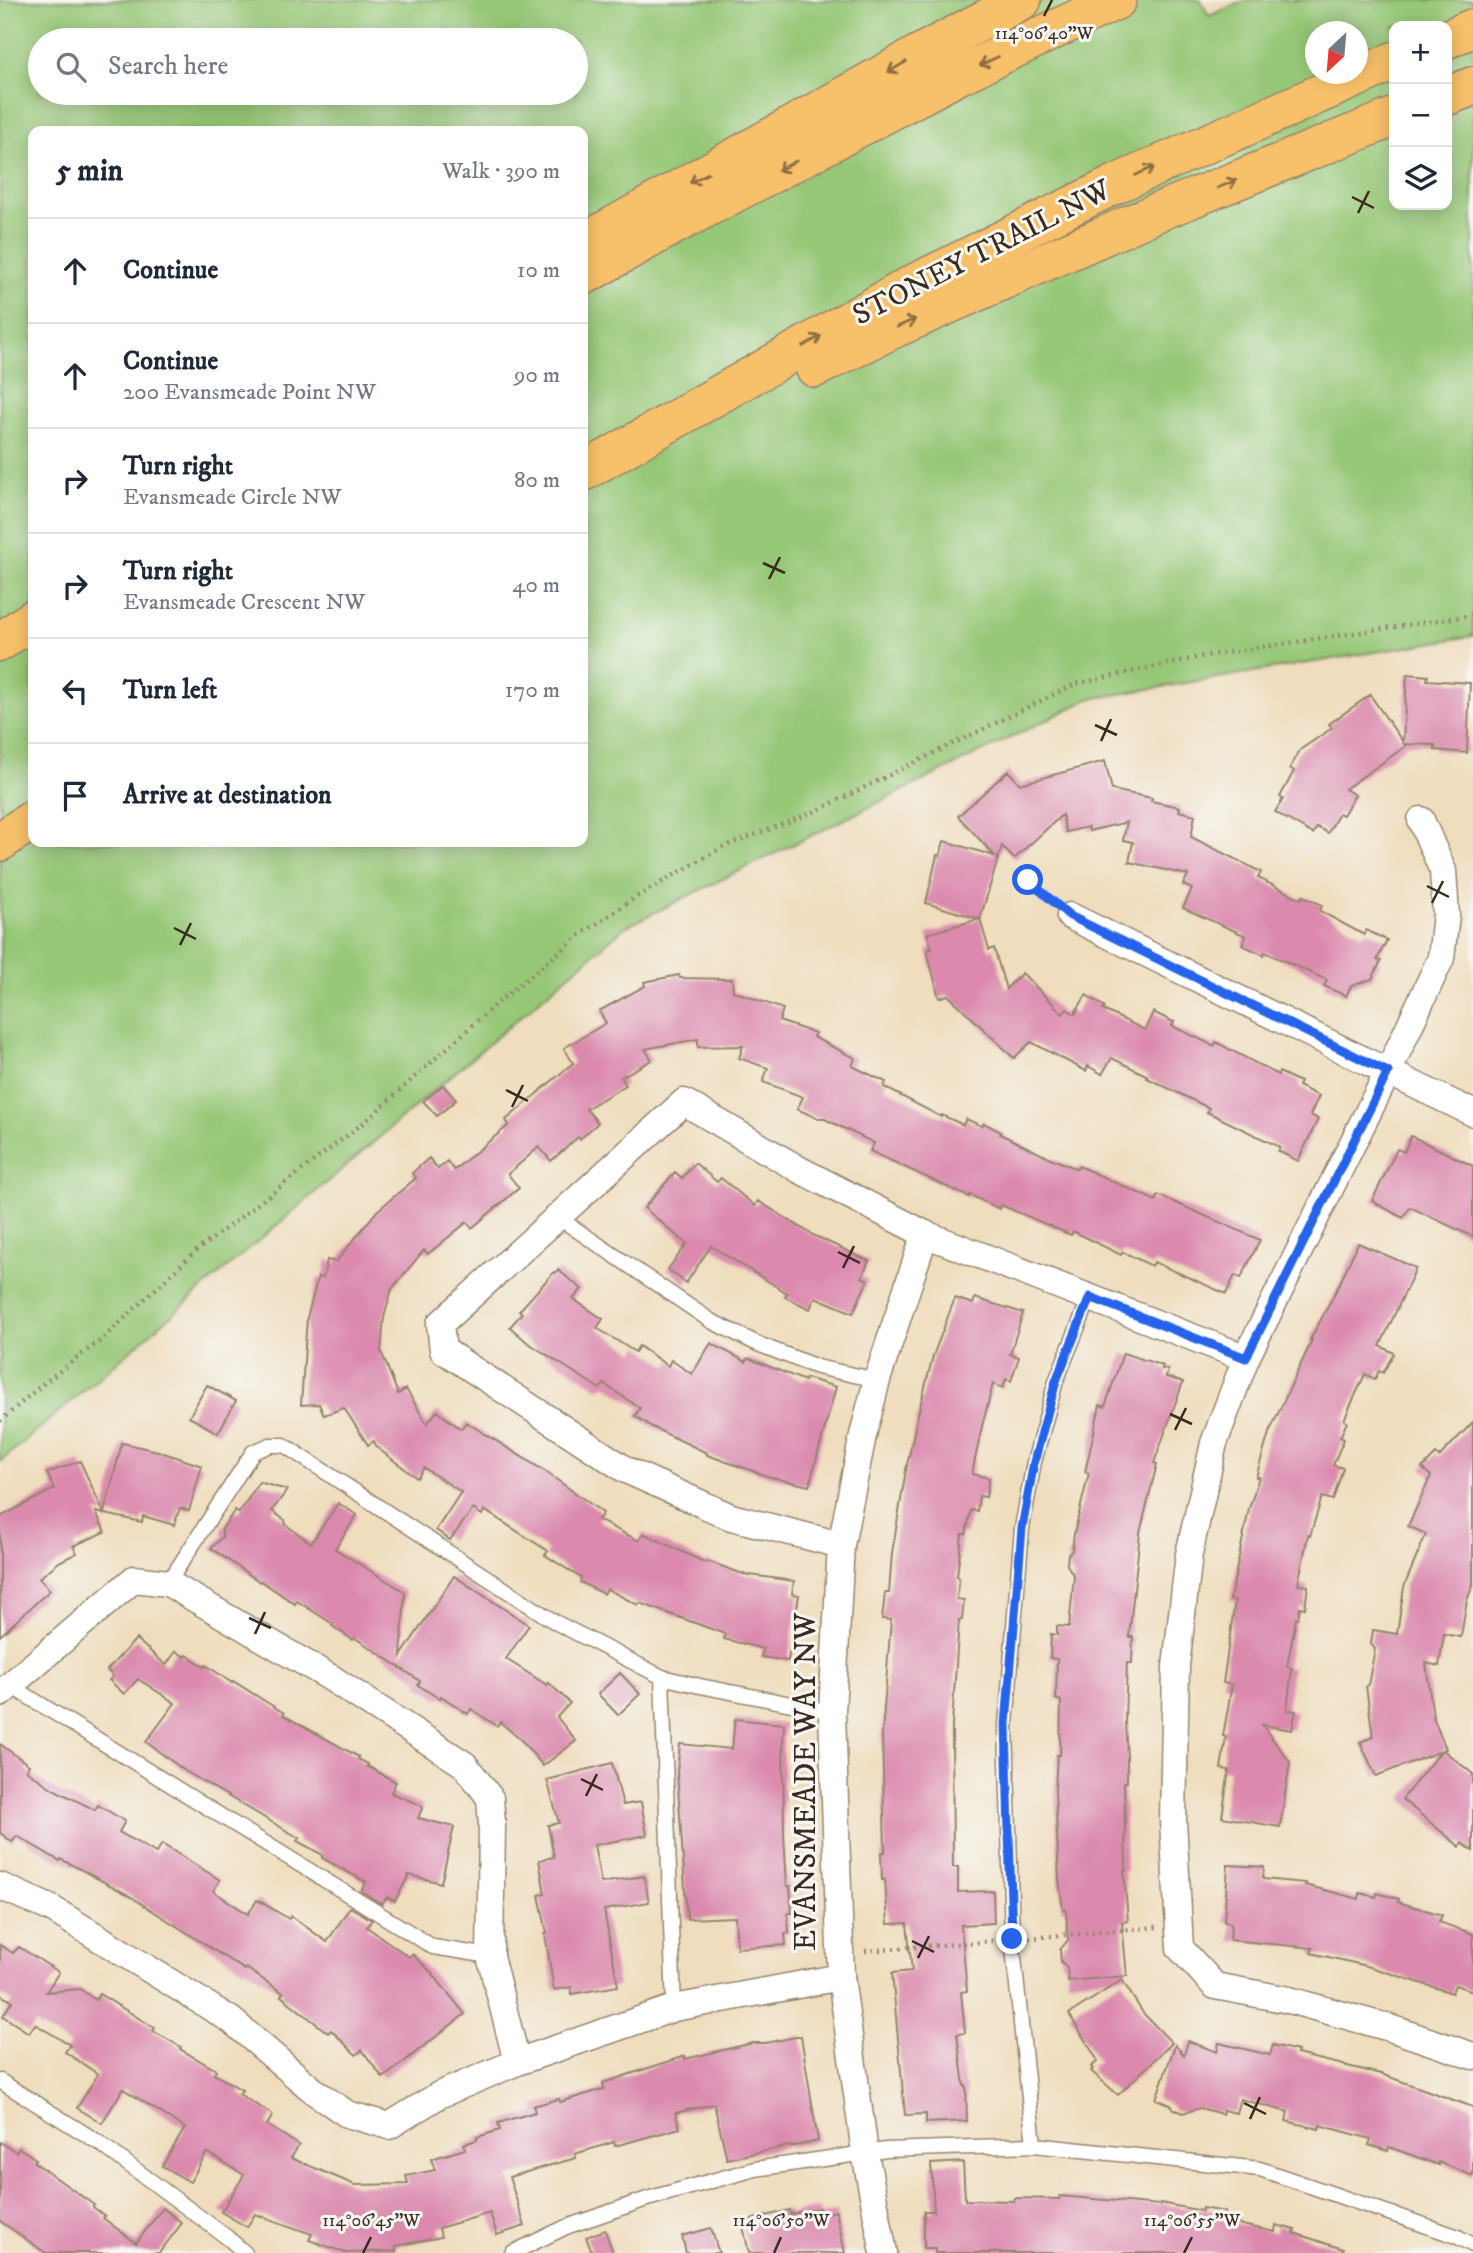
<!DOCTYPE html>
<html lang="en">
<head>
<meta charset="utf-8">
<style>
  :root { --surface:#fff; --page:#f6f6f7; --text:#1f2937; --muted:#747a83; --line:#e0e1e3 }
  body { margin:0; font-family:"IM FELL DW Pica",serif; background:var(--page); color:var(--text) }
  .controls { position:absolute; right:21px; top:21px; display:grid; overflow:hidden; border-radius:14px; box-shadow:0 4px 18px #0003 }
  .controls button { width:63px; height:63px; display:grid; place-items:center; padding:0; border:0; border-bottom:2px solid var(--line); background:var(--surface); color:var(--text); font:35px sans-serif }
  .compass { position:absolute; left:1305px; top:21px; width:63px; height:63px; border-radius:50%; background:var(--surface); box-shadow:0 4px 18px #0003; rotate:206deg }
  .stop { position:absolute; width:21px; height:21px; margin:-16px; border:5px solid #2563eb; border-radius:50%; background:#fff }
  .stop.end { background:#2563eb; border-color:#fff; box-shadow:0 2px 7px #0008 }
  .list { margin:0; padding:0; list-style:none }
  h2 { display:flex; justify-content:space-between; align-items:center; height:91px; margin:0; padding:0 28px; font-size:30px }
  h2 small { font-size:23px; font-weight:400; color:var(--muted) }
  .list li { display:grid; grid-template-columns:46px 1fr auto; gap:21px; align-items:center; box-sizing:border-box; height:105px; padding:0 28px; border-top:2px solid var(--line) }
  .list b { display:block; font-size:26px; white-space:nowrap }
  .list p { margin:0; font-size:23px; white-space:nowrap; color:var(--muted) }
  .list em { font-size:23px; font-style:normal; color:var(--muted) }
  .icon { flex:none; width:38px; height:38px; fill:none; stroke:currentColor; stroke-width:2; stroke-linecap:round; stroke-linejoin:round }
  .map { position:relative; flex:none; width:1473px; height:2253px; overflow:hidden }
  .search { position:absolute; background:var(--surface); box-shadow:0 4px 18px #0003; left:28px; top:28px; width:560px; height:77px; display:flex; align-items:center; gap:18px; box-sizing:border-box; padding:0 24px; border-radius:38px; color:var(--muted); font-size:26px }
  .panel { position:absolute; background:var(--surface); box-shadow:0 4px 18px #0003; left:28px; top:126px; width:560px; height:721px; border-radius:14px }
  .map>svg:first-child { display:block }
  .green { fill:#96c776; stroke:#68784a; stroke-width:2; fill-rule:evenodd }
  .building { fill:#db8aae }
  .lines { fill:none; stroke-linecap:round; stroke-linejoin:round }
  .lane-casing { stroke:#95846e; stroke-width:17 }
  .street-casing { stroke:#95846e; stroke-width:29 }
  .highway-casing { stroke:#95846e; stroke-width:41 }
  .path { stroke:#95846e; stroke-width:4.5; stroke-dasharray:2 5; stroke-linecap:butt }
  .lane { stroke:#fff; stroke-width:14 }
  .street { stroke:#fff; stroke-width:26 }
  .highway { stroke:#f7c06b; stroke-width:38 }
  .oneway { stroke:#906e41 }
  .route { stroke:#2563eb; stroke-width:9 }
  .ticks { fill:none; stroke:#3b2a1e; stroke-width:2.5 }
  .labels { text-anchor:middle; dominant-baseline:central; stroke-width:6; stroke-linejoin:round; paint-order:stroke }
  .street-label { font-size:30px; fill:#3b2a1e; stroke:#f6f6f2 }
  .ticks-label { font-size:18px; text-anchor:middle; fill:#3b2a1e; stroke:#f6f6f2; stroke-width:6; stroke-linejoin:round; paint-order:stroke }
</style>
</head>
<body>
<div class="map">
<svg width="1473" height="2253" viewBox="0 0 1473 2253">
  <rect width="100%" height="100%" fill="#f6f6f2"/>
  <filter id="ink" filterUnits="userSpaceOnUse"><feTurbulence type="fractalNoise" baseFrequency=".0143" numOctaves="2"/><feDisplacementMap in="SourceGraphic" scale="14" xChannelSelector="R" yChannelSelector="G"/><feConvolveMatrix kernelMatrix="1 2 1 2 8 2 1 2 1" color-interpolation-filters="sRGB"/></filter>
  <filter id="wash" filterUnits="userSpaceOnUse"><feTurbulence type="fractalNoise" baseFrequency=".00686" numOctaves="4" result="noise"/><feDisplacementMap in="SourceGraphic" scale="28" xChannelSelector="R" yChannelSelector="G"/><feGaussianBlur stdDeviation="1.57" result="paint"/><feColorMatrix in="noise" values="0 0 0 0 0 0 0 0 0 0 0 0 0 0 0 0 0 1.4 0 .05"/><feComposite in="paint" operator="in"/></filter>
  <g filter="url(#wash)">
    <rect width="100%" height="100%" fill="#efddbd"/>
    <path class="green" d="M0,0H1201L1209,16L1246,0H1473V636L1089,699L625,927L0,1462ZM1394,26H1447V205H1394ZM1316,32H1358V74H1316ZM40,40H576V93H40ZM33,131H583V842H33Z"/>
    <g id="blocks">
      <g class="building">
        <polygon points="1407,674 1428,676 1427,680 1470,683 1467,753 1435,750 1435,745 1404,744 1406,746 1345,789 1355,795 1343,815 1339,813 1328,833 1317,827 1313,834 1275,812 1283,799 1280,797 1294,771 1290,768 1300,750 1332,728 1329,724 1370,695 1403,742"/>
        <polygon points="1105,761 1112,790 1152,798 1151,801 1180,807 1179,811 1195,815 1191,837 1261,872 1258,878 1301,899 1303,896 1322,905 1320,911 1364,935 1366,930 1387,940 1377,960 1381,961 1372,979 1351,986 1346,996 1324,986 1327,980 1265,952 1264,955 1242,945 1246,936 1183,908 1192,889 1183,885 1188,875 1129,862 1133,842 1123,840 1127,822 1089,831 1088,827 1066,832 1062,815 1014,859 1002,846 980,919 989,950 994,948 1006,989 1022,973 1063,1014 1067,1009 1075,1014 1086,995 1105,1007 1103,1010 1145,1030 1153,1012 1174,1022 1172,1026 1214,1046 1216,1042 1278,1075 1279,1072 1300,1082 1298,1086 1319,1096 1310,1115 1318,1119 1298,1161 1278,1151 1280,1147 1207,1112 1209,1108 1147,1078 1148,1076 1112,1058 1102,1074 1088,1066 1086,1071 1031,1042 1014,1058 948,995 939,998 927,950 932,949 927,934 979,919 926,903 937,855 940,856 944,841 995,856 958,816 1008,771 1020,784"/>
        <polygon points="679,975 680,978 732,979 733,991 783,1009 779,1021 815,1033 813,1037 855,1058 852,1066 886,1082 884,1087 941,1117 942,1115 963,1125 966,1119 982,1126 984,1123 1001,1132 1000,1134 1041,1154 1077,1169 1079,1166 1156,1201 1158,1195 1260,1240 1241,1278 1235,1275 1226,1294 1154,1262 1152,1266 1123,1252 1121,1255 1073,1231 1071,1235 1001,1205 1000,1209 970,1195 969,1197 870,1151 874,1143 825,1119 819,1119 797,1109 803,1097 763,1082 768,1068 739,1058 743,1046 698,1047 698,1039 645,1049 652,1060 621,1077 626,1085 586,1109 598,1123 580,1139 578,1137 551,1161 539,1147 508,1174 519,1188 472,1228 467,1222 428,1254 424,1250 392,1289 384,1317 381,1351 398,1394 406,1389 427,1424 437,1411 461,1429 466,1422 546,1472 603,1513 598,1520 639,1541 643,1533 706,1563 707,1561 749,1576 750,1575 794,1581 792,1594 799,1595 788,1661 761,1657 763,1649 724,1639 725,1634 640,1603 638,1605 607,1589 604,1594 580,1582 581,1578 545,1555 548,1551 484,1510 482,1515 473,1509 450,1540 436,1530 461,1492 424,1468 417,1478 376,1447 374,1441 368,1445 344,1408 324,1415 319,1404 301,1405 307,1318 318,1277 323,1278 327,1260 336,1262 377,1211 416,1178 412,1173 429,1158 438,1169 447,1161 454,1170 509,1125 506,1120 573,1063 564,1048 606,1023 599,1011 645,986 644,982"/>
        <polygon points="443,1085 456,1100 437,1116 423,1101"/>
        <polygon points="1411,1136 1473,1166 1473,1237 1410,1207 1403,1218 1372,1201 1397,1149 1404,1152"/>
        <polygon points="695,1163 717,1182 721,1178 755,1206 758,1201 813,1235 869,1261 862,1277 868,1280 853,1313 815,1297 810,1309 785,1297 787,1293 711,1246 686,1283 668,1269 687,1244 644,1208 675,1172 682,1178"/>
        <polygon points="1358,1243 1416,1268 1380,1346 1394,1353 1383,1373 1379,1371 1375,1379 1365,1374 1344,1420 1347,1422 1340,1437 1344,1439 1333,1465 1343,1468 1333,1500 1322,1497 1310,1536 1308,1535 1298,1584 1308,1586 1305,1608 1300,1607 1298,1618 1296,1618 1287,1667 1292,1668 1287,1710 1296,1711 1292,1730 1262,1725 1290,1762 1280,1827 1222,1817 1229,1770 1221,1769 1226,1737 1223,1736 1232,1685 1223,1683 1235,1601 1230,1600 1249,1509 1259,1477 1256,1477 1269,1433 1312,1340 1310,1340 1338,1287"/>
        <polygon points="558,1270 582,1289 573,1299 603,1319 597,1328 635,1352 639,1346 668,1366 671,1360 692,1374 711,1343 746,1362 748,1358 805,1381 806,1378 836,1387 809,1486 770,1477 707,1455 707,1453 652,1427 635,1416 640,1408 604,1384 600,1389 527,1342 510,1327 522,1313 519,1311 554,1272 555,1273"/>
        <polygon points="955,1298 973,1304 975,1298 1023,1313 1010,1354 1019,1357 1011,1381 1006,1379 1003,1388 993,1384 982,1426 972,1474 989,1478 986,1497 979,1496 977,1511 971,1510 966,1534 962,1534 957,1576 959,1578 957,1599 964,1600 962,1620 959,1620 952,1724 953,1867 958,1867 958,1892 993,1891 994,1923 961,1925 967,1991 961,1992 965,2033 957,2034 964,2086 966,2086 967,2121 926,2123 926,2114 905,2115 892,1973 912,1971 908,1933 907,1923 888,1924 885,1880 882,1880 881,1852 885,1852 882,1734 891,1620 882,1619 885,1593 889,1593 892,1553 906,1470 917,1418 933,1356"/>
        <polygon points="1123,1353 1163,1366 1162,1369 1168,1370 1166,1377 1183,1382 1154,1463 1157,1464 1140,1533 1129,1637 1133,1637 1132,1663 1127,1663 1125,1722 1127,1757 1127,1782 1124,1782 1126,1871 1124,1871 1128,1921 1122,1922 1127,1976 1068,1981 1067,1967 1061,1962 1060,1950 1068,1940 1066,1910 1063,1910 1059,1880 1055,1790 1057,1755 1060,1755 1061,1701 1056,1699 1057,1659 1050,1658 1051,1634 1057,1635 1057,1626 1069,1627 1074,1576 1067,1565 1068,1554 1072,1551 1074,1534 1089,1473 1085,1472 1100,1405 1105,1407"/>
        <polygon points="207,1385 236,1401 218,1433 189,1417"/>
        <polygon points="1473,1422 1473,1585 1467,1600 1461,1637 1444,1634 1439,1666 1426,1663 1433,1717 1446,1749 1443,1750 1473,1774 1473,1851 1462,1843 1460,1847 1402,1799 1441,1751 1376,1776 1360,1742 1373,1737 1366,1686 1368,1685 1375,1649 1371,1644 1373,1630 1397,1634 1404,1587 1426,1534 1408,1526 1431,1476 1422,1468 1436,1454 1439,1457"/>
        <polygon points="122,1443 158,1451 202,1466 189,1511 180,1508 174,1525 143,1516 142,1522 96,1512 105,1532 73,1546 77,1553 59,1562 39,1578 50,1590 0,1636 0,1517 54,1489 47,1473 80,1461 104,1513"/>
        <polygon points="259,1482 287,1490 272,1511 285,1520 286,1525 311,1543 338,1503 357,1515 335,1549 405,1592 401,1656 454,1576 529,1625 506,1659 547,1685 549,1683 570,1703 557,1717 576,1741 543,1766 522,1741 500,1722 497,1726 471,1709 468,1714 441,1696 440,1699 418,1685 420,1681 380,1654 355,1638 353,1640 332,1626 333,1624 297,1601 295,1604 261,1581 260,1582 211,1548 222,1537 222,1529 235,1510 239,1513"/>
        <polygon points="136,1639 166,1665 176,1651 185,1657 187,1655 205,1667 206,1665 232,1683 233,1681 284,1713 283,1715 359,1757 358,1759 368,1764 367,1766 396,1782 391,1793 423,1806 418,1818 454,1827 441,1883 409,1875 395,1901 387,1897 382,1904 361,1891 366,1882 322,1858 323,1855 297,1841 299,1838 185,1771 146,1742 175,1703 138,1679 124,1694 109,1680 113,1676 107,1670"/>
        <polygon points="620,1673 640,1694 618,1715 598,1694"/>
        <polygon points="735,1719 784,1724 783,1745 784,1835 787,1886 790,1886 792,1913 788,1913 789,1933 785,1934 786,1945 737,1948 735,1917 687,1919 677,1772 680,1744 732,1749"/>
        <polygon points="0,1744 29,1765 26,1770 53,1789 95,1810 98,1805 125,1821 119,1832 156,1853 162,1844 220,1880 213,1891 248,1914 257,1900 261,1902 289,1919 291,1916 327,1942 350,1907 372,1920 367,1927 409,1957 412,1954 432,1973 465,2014 383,2078 362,2050 356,2055 331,2030 328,2033 281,1996 283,1993 246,1968 245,1970 125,1893 61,1859 60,1861 17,1836 12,1842 0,1833"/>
        <polygon points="612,1763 623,1805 641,1802 647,1835 594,1845 601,1883 644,1876 649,1902 604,1910 618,1986 572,1994 571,1987 554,1990 545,1934 547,1933 539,1895 545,1894 539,1860 554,1857 548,1825 559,1823 547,1780"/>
        <polygon points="1228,1865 1264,1867 1263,1879 1306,1883 1305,1885 1359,1899 1360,1893 1376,1897 1377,1893 1399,1899 1398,1902 1442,1915 1439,1922 1473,1934 1473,1991 1455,1985 1452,1993 1367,1966 1311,1953 1313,1948 1230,1940 1231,1923 1224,1922"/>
        <polygon points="0,1945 13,1953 19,1947 59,1972 46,1992 80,1989 96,2000 99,1994 155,2028 153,2031 181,2047 180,2049 216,2070 214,2074 242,2090 239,2094 273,2115 267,2125 299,2145 291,2158 355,2185 408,2184 406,2176 435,2170 431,2159 465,2149 464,2144 477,2140 477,2137 500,2130 498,2123 535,2112 533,2106 559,2099 560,2102 604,2089 603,2083 685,2056 685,2059 753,2043 765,2043 801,2036 818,2141 790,2147 789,2146 727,2159 714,2104 675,2113 680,2128 615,2146 614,2142 575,2154 576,2158 509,2177 525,2226 497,2235 490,2213 439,2228 441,2237 396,2246 396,2251 346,2253 309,2240 312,2234 255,2214 247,2227 221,2212 244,2175 207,2152 190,2182 162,2166 185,2128 123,2089 102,2123 77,2108 98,2074 65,2052 70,2045 35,2024 29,2033 3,2016 12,2001 0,1995"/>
        <polygon points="1122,1980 1143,2013 1172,2043 1118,2095 1091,2071 1093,2069 1091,2067 1098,2061 1069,2014"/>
        <polygon points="1188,2041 1217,2052 1219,2043 1270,2055 1273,2045 1298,2051 1297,2054 1381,2074 1473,2107 1473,2176 1439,2162 1439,2165 1389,2147 1388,2151 1369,2145 1371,2139 1320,2125 1319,2129 1286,2121 1288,2112 1240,2099 1236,2113 1223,2110 1222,2114 1200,2108 1183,2113 1174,2109 1171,2105 1156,2099 1175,2045 1184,2055"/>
        <polygon points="0,2142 16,2152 19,2148 36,2159 34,2162 94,2205 93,2207 105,2216 103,2218 136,2243 163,2208 182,2223 159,2253 46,2253 0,2221"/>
        <polygon points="963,2162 965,2200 1014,2201 1014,2198 1059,2199 1060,2196 1160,2205 1160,2203 1202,2211 1202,2208 1225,2212 1223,2221 1275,2232 1276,2225 1295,2230 1294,2233 1343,2249 1342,2253 935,2253 935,2248 924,2248 924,2211 934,2211 931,2164"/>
        <polygon points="819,2208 820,2215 836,2211 845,2253 749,2253 742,2222 789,2210 790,2214"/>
        <polygon points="711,2228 719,2253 686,2253 682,2236"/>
        <polygon points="605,2230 613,2253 592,2253 586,2237"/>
      </g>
    </g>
  </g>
  <g filter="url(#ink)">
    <use href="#blocks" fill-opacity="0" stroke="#95846e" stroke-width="2"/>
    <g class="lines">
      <defs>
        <g id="lane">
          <polyline points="559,1218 711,1321 758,1344 817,1367 877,1380"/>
          <polyline points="168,1583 253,1452 270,1445 284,1445 555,1622 662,1677 700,1686 832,1712"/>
          <polyline points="662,1677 674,2008"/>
          <polyline points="11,1686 433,1947 490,1956"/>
          <polyline points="0,2081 98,2142 228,2238 245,2253"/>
          <polyline points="1034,2145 1012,1939 1006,1725 1022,1528 1034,1462 1056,1381 1090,1297"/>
          <polyline points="512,2253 566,2227 647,2199 755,2169 886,2150 1034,2145 1260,2169 1456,2236 1473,2245"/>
        </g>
        <g id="street">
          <polyline points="1070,916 1388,1072 1441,958 1446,915 1443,871 1421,820"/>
          <polyline points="1473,1113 1388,1072 1246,1358 1214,1443 1189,1554 1176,1666 1173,1820 1180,1948 1215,1986 1289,2000 1390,2028 1473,2056"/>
          <polyline points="841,1545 731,1517 626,1470 443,1350 440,1324 684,1102 800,1170 925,1234 1246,1358"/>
          <polyline points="0,1694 134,1579 168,1583 331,1678 465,1765 490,1798 492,1825 490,1956 517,2062"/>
          <polyline points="0,1886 52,1909 231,2020 315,2092 347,2114 389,2126 439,2095 517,2062 674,2008 841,1977"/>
          <polyline points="884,2253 865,2153 841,1977 832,1712 841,1545 863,1435 877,1380 925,1234"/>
        </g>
        <g id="highway">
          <polyline points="1447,39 1473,28"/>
          <polyline points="1447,96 1473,86"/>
          <polyline points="583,243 917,55 1022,0"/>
          <polyline points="583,276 674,225 961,74 1117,0"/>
          <polyline points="815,368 891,330 1158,212 1394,117"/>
          <polyline points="583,472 911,285 1118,183 1394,61"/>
          <polyline points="0,642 33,619"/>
          <polyline points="0,842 33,819"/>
        </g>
      </defs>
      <use href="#lane" class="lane-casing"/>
      <use href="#street" class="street-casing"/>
      <use href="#highway" class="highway-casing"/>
      <g class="path">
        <polyline points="1028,880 1053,901"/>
        <polyline points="0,1421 44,1383 101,1340 195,1252 366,1121 496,1004 580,935 636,897 723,847 814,812 1075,684 1204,656 1473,615"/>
        <polyline points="1029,1938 1157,1927"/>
        <polyline points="865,1951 993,1941"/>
      </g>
      <use href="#lane" class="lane"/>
      <use href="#street" class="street"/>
      <use href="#highway" class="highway"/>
    </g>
    <defs><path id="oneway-shaft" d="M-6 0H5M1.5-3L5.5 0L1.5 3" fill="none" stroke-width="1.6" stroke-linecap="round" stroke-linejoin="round" transform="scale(1.75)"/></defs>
    <g class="oneway">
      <use href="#oneway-shaft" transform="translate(989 61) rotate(155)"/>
      <use href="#oneway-shaft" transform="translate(897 67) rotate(150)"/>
      <use href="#oneway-shaft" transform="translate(787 166) rotate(152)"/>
      <use href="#oneway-shaft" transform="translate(1145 171) rotate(-24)"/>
      <use href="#oneway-shaft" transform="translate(699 178) rotate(151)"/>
      <use href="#oneway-shaft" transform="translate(1227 184) rotate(-22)"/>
      <use href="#oneway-shaft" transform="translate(906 323) rotate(-24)"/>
      <use href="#oneway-shaft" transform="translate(812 341) rotate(-30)"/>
    </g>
  </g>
  <g class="lines" filter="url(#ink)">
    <polyline class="route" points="1012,1939 1006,1724 1022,1528 1034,1462 1056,1381 1090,1297 1246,1358 1388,1072 1070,916 1028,880"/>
  </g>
  <path class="ticks" d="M1044,16L1052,0M1352,197L1374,208M1358,213L1369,191M763,563L785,573M769,579L780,557M1095,725L1117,735M1101,741L1111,719M1427,886L1449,897M1432,903L1443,881M174,928L196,939M180,945L191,923M506,1090L528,1101M512,1107L523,1085M838,1252L860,1263M843,1268L854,1246M1170,1414L1192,1424M1175,1430L1186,1408M249,1618L271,1628M255,1634L265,1612M581,1779L603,1790M586,1796L597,1774M912,1941L934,1952M918,1958L929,1936M1244,2103L1266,2114M1250,2119L1260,2097M363,2253L371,2237M774,2253L781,2237M1184,2253L1192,2237"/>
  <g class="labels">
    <g class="street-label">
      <text transform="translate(982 253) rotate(-27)">STONEY TRAIL NW</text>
      <text transform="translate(806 1782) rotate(-90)">EVANSMEADE WAY NW</text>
    </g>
  </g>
  <g class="ticks-label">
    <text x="1044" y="39">114°06'40"W</text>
    <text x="371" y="2226">114°06'45"W</text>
    <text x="781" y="2226">114°06'50"W</text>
    <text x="1192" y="2226">114°06'55"W</text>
  </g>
</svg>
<div class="controls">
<button>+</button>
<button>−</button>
<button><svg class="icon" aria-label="layers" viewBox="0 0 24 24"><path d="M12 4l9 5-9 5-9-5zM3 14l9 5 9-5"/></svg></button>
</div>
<svg class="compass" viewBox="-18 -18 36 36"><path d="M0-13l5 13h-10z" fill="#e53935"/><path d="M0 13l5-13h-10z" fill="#747a83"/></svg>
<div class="stop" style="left:1028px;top:880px"></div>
<div class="stop end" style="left:1012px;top:1939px"></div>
<div class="search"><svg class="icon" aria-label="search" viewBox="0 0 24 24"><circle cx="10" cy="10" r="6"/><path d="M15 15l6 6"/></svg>Search here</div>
<section class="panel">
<h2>5 min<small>Walk · 390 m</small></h2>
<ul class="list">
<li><svg class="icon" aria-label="ahead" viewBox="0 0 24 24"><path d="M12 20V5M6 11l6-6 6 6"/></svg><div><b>Continue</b></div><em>10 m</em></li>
<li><svg class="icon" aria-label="ahead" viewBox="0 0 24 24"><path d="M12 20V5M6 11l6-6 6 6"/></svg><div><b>Continue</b><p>200 Evansmeade Point NW</p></div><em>90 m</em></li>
<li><svg class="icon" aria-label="right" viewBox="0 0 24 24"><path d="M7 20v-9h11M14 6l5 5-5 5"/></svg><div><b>Turn right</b><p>Evansmeade Circle NW</p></div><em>80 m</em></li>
<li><svg class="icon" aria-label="right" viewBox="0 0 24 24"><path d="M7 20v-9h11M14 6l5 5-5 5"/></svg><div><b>Turn right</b><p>Evansmeade Crescent NW</p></div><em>40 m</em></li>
<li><svg class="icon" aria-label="left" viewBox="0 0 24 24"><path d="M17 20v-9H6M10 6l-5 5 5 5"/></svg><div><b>Turn left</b></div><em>170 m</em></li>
<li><svg class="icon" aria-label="arrive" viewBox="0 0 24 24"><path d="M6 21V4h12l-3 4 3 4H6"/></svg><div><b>Arrive at destination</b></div></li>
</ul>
</section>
</div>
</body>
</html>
